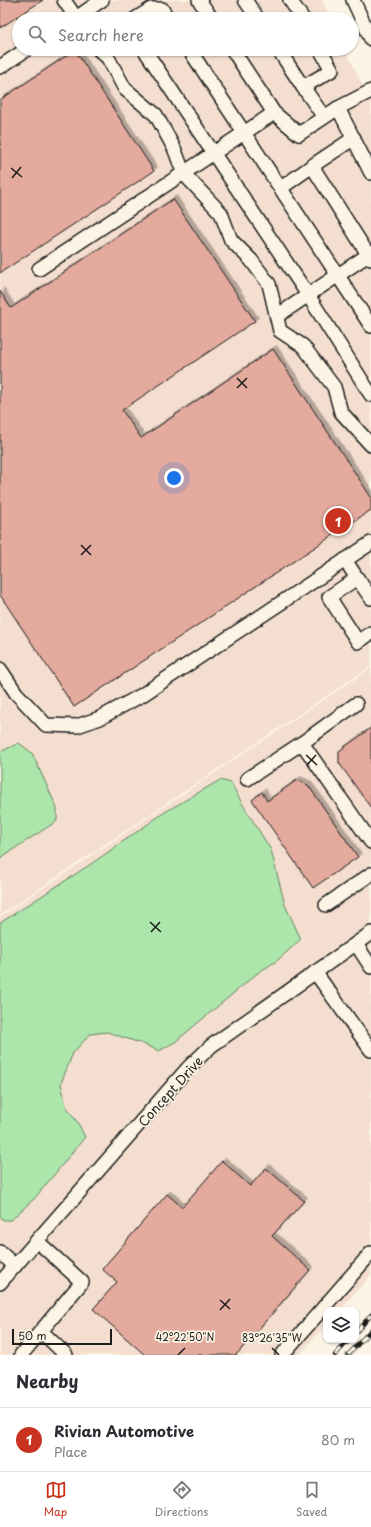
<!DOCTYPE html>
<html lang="en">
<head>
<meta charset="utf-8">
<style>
  :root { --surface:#fff; --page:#f7f7f7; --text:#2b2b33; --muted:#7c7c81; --line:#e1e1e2; --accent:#c8321e }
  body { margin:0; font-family:"Playpen Sans",sans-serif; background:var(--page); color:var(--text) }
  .controls { position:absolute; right:12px; bottom:12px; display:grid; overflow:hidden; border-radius:8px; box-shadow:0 1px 3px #0004 }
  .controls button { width:36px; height:36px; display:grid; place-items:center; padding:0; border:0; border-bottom:1px solid var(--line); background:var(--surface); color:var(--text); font:20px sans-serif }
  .scale { position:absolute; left:12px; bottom:10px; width:100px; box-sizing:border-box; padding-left:4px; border:2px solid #1c1c1c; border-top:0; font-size:11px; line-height:14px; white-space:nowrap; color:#1c1c1c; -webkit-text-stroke:3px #fcf5e5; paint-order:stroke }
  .you { position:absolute; left:174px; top:478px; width:14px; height:14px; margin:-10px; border:3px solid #fff; border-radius:50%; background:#1a73e8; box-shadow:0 0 0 6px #1a73e833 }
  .badge { display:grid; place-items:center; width:26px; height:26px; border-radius:50%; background:var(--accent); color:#fff; font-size:13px; font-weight:700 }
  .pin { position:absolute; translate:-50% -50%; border:2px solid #fff; box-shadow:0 1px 4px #0006 }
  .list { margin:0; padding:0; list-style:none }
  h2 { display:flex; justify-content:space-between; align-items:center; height:52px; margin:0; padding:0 16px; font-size:17px }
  h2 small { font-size:13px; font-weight:400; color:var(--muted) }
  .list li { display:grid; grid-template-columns:26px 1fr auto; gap:12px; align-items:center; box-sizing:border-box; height:64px; padding:0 16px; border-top:1px solid var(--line) }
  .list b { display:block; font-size:15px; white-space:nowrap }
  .list p { margin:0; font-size:13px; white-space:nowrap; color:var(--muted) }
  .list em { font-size:13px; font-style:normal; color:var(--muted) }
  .icon { flex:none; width:22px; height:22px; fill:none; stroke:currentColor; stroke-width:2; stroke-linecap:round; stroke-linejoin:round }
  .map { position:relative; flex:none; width:371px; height:1355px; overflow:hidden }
  .search { position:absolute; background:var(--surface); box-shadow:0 1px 3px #0004; left:12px; right:12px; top:12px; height:44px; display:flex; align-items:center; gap:10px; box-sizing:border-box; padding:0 14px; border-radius:22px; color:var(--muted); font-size:15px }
  .sheet { height:116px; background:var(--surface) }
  nav { display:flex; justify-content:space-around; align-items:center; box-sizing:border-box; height:56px; border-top:1px solid var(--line); background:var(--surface); font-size:11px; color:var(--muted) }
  nav a { display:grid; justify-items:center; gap:2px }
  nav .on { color:var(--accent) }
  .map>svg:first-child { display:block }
  .built { fill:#f4decf }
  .green { fill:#ace6aa; stroke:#648163 }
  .building { fill:#e3aa9d; stroke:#1c1c1c; filter:url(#shadow) }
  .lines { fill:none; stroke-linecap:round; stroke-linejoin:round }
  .minor-casing { stroke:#1c1c1c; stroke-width:16 }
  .minor { stroke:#fcf5e5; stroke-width:13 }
  .rail-casing { stroke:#1c1c1c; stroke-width:4.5 }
  .rail { stroke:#fcf5e5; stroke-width:3; stroke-dasharray:9; stroke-linecap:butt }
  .ticks { fill:none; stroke:#1c1c1c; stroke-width:1.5 }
  .labels { text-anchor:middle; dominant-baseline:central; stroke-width:3.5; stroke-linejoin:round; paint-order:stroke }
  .street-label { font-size:13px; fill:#1c1c1c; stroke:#fcf5e5 }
  .ticks-label { font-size:10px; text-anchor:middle; fill:#1c1c1c; stroke:#fcf5e5; stroke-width:3.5; stroke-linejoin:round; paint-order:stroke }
</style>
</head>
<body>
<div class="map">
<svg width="371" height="1355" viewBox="0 0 371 1355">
  <defs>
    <filter id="shadow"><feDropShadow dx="3.5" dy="-3.5" stdDeviation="0" flood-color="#0004"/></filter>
  </defs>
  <rect width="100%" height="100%" fill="#fcf5e5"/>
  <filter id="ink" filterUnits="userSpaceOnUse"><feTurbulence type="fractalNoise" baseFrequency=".025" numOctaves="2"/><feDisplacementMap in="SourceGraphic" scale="8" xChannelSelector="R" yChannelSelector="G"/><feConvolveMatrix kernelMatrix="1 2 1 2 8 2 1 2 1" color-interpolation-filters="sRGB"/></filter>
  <g filter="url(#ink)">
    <g class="built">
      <polygon points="0,0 322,0 331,19 19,19 19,49 345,49 371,102 371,666 0,915"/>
      <polygon points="371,668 371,1275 340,1310 326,1310 326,1325 299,1355 0,1355 0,917"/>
    </g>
    <g class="green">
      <polygon points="19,743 32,753 57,808 57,821 0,858 0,752"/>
      <polygon points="220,780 231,783 243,805 271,850 285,905 301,939 278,960 259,972 175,1042 159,1051 146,1045 107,1032 90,1034 73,1053 61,1083 66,1106 78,1123 85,1137 35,1198 11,1220 3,1220 0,1216 0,923 91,864 165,812"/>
    </g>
    <g class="building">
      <polygon points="0,0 43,0 0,28"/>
      <polygon points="75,50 154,171 0,273 0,100"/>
      <polygon points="173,199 255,321 122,410 141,438 273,349 371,497 371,510 74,707 0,595 0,291 11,308"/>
      <polygon points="371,728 371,808 339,763 339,751"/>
      <polygon points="297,780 308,785 358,857 313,888 252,800 262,792 267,801"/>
      <polygon points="222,1161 250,1186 266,1168 304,1201 272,1236 310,1270 236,1355 145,1355 93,1309 117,1282 102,1269 167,1194 182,1207"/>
    </g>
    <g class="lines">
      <defs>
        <g id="minor">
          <polyline points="64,0 76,18 102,0"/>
          <polyline points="199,0 212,19"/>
          <polyline points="245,0 258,19"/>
          <polyline points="290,0 303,19"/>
          <polyline points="353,0 371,39"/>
          <polyline points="135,19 151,9 162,9 168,19"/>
          <polyline points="98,49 108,58 125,89 156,115 174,148 184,174 221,213 231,240 251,260 269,284 280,331 303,346 334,387 341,412 371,445"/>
          <polyline points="144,49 308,295 371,395"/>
          <polyline points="189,49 371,326"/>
          <polyline points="232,49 274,113 299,134 338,108 371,91"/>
          <polyline points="278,49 303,87"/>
          <polyline points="320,49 332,70 303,87 324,117"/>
          <polyline points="0,67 27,49"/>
          <polyline points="338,108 371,173"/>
          <polyline points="354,138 312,166 371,259"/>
          <polyline points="281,188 312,166"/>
          <polyline points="39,269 274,113"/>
          <polyline points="277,316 371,253"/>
          <polyline points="345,560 357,578 329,597 358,642 371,633"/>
          <polyline points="357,578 371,598"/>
          <polyline points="0,669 16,693 46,725 77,726 100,718 142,695 371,543"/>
          <polyline points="302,743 356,704"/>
          <polyline points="247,779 302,743 371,842"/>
          <polyline points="326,905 371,874"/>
          <polyline points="356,944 371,967"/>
          <polyline points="315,972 371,1050"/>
          <polyline points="0,1252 15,1266"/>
          <polyline points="0,1283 188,1068 211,1046 371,933"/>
          <polyline points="41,1331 66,1355"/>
          <polyline points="21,1355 82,1282 37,1241"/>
          <polyline points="282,1355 371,1253"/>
        </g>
      </defs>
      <use href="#minor" class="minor-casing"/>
      <use href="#minor" class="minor"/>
      <defs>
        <g id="rail">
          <polyline points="356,1332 371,1315"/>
          <polyline points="335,1355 349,1340"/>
          <polyline points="348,1355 371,1330"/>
        </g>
      </defs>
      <use href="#rail" class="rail-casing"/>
      <use href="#rail" class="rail"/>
    </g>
  </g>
  <path class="ticks" d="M11,168L22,177M12,178L21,167M237,378L247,388M237,388L247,378M81,545L91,555M81,555L91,545M306,755L317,765M307,765L316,755M150,922L161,932M151,932L160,922M220,1300L230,1309M220,1310L230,1299M272,1348L279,1355M178,1355L185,1348"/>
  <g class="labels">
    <g class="street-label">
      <text transform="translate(170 1091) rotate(-48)">Concept Drive</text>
    </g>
  </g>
  <g class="ticks-label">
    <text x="185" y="1341">42°22'50"N</text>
    <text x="272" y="1342">83°26'35"W</text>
  </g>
</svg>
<div class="controls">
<button><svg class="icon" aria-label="layers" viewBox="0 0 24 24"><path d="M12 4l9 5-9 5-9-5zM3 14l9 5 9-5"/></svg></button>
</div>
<div class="scale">50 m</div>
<div class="you"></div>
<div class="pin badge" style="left:338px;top:521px">1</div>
<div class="search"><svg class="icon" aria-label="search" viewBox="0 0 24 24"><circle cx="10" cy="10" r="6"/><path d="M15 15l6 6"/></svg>Search here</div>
</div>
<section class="sheet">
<h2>Nearby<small></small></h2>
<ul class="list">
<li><span class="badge">1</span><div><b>Rivian Automotive</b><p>Place</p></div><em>80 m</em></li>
</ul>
</section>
<nav>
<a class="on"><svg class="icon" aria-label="map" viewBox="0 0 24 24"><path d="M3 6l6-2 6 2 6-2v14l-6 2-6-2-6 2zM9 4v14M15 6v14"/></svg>Map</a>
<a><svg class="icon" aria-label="directions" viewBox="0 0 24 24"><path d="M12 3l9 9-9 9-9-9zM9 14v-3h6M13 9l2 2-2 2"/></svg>Directions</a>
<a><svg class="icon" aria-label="saved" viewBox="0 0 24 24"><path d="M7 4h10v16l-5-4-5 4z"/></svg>Saved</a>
</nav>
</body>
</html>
